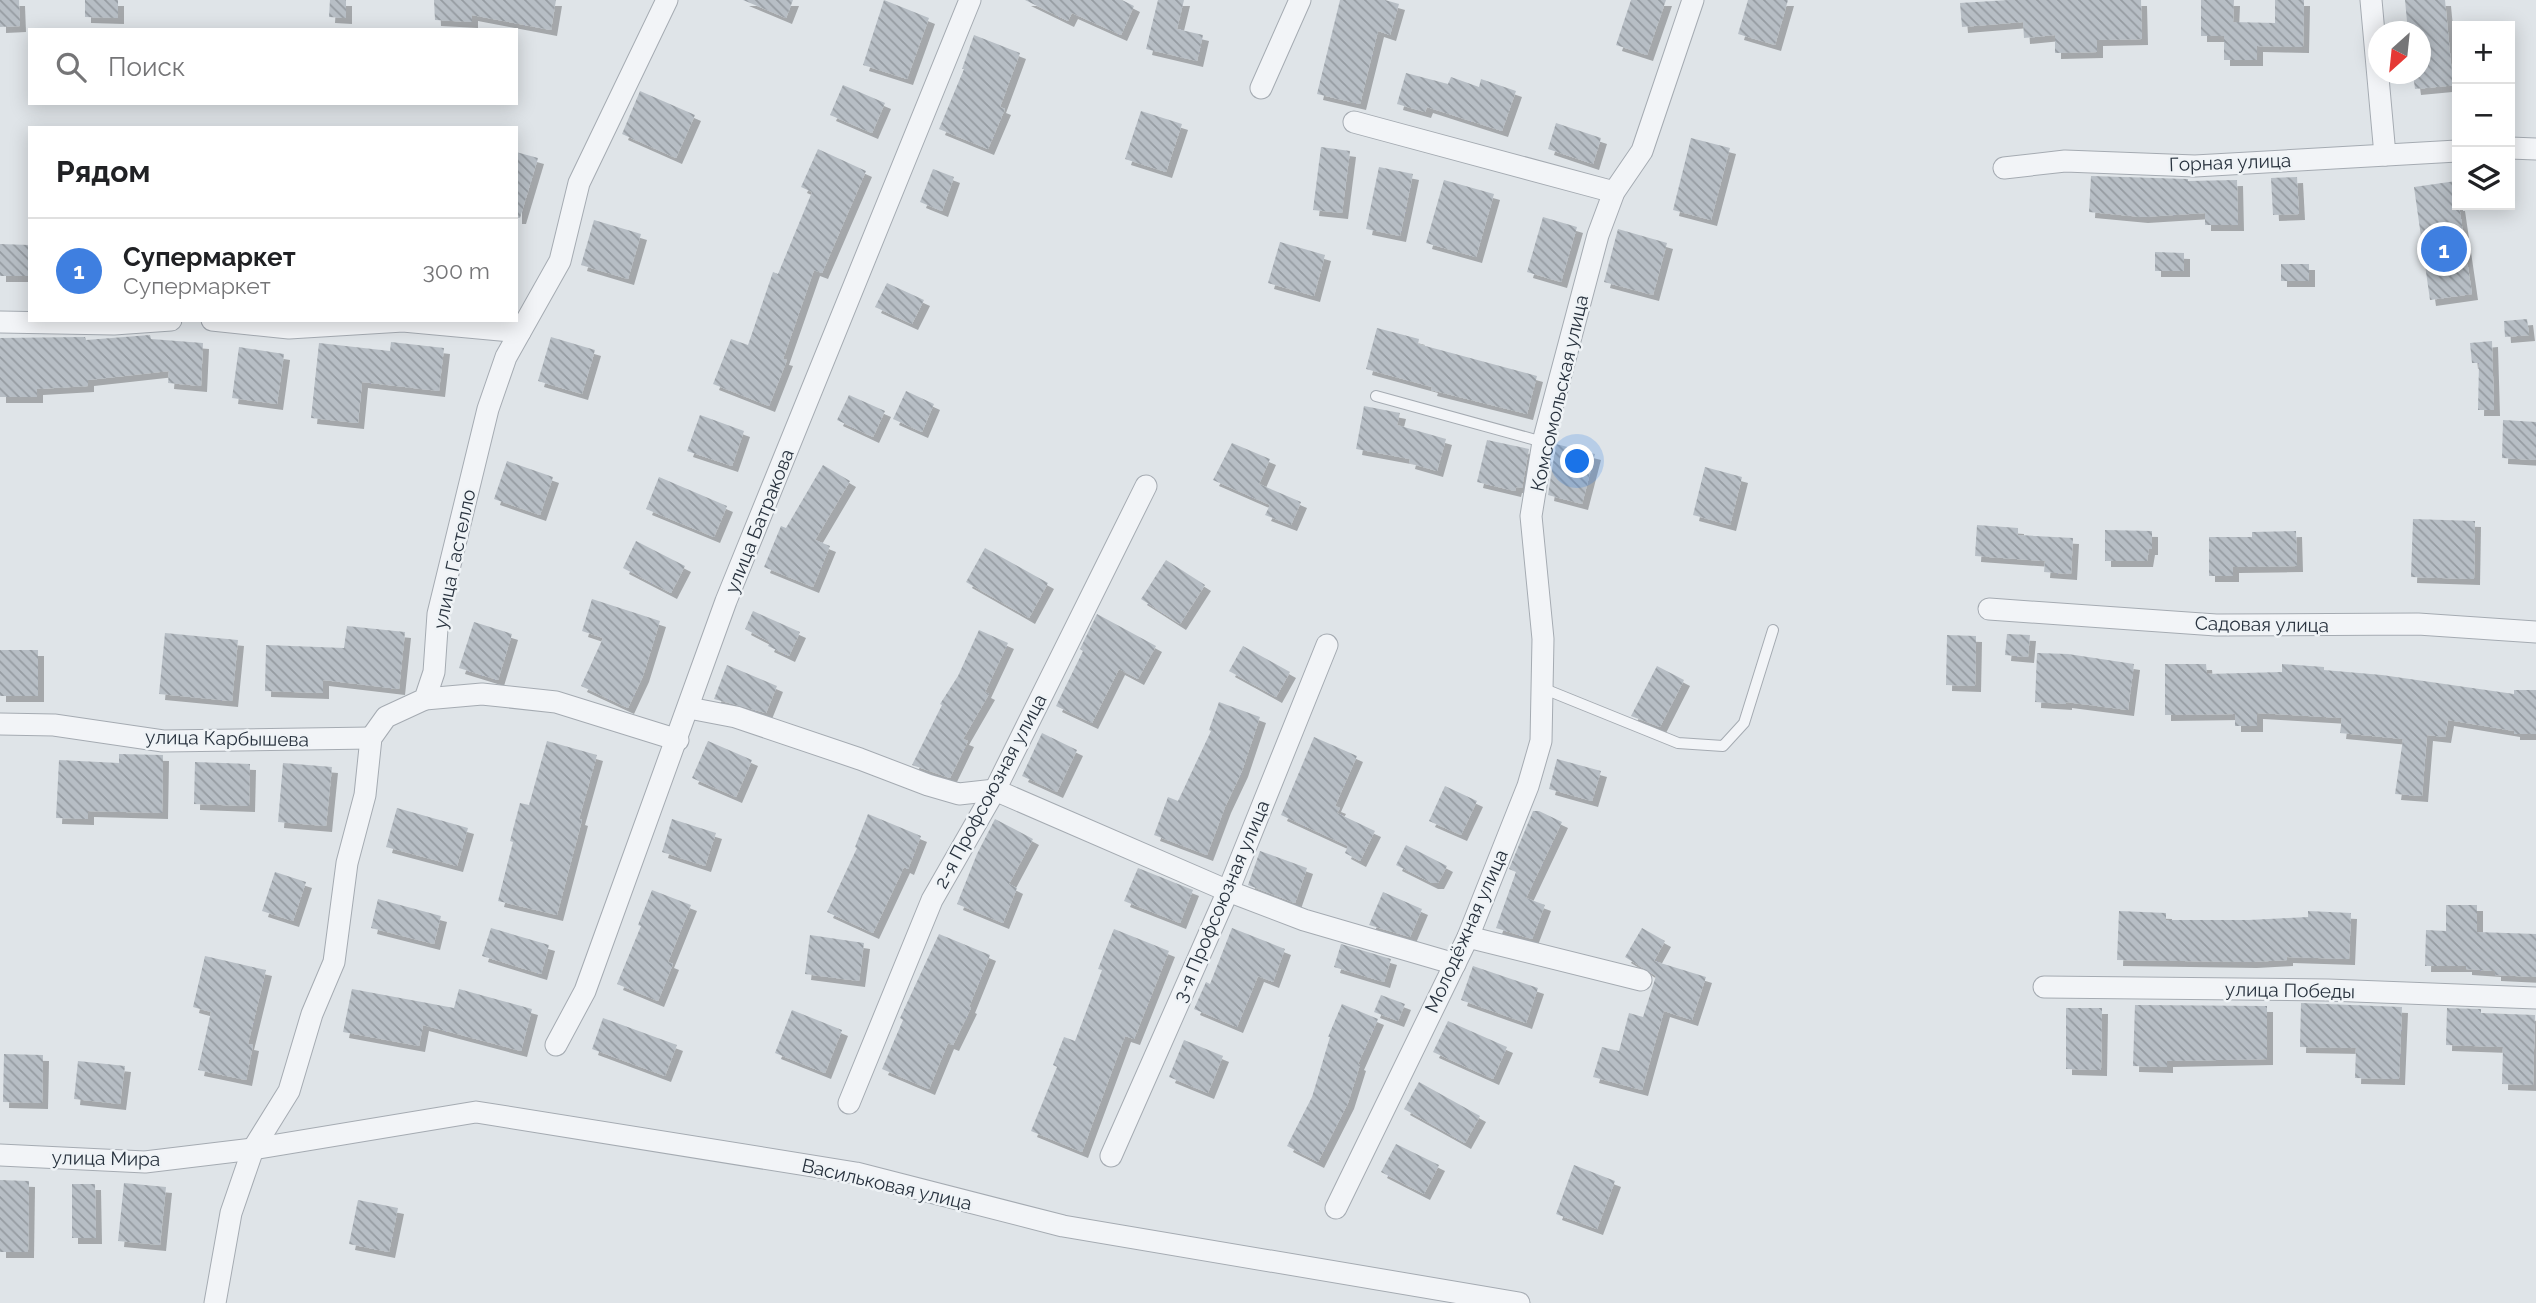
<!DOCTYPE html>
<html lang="ru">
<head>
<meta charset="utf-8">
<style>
  :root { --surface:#fff; --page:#f2f2f2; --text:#202124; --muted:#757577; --line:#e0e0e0; --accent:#ca476b }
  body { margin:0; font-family:Raleway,sans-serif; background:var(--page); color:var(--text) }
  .controls { position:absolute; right:21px; top:21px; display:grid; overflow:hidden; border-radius:0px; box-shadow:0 4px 18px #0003 }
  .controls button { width:63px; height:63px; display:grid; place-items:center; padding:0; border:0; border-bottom:2px solid var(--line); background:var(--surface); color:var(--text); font:35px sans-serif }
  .compass { position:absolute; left:2368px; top:21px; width:63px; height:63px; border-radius:50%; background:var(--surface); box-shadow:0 4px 18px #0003; rotate:207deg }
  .you { position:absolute; left:1578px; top:462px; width:24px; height:24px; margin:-18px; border:5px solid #fff; border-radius:50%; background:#1a73e8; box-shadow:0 0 0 10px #1a73e833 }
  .badge { display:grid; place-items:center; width:46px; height:46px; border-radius:50%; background:var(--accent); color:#fff; font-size:23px; font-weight:700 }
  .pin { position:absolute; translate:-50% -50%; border:4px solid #fff; box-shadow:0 2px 7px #0006 }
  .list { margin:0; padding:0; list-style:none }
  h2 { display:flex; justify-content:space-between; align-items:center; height:91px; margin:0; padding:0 28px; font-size:30px }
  h2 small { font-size:23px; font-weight:400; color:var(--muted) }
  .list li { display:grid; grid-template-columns:46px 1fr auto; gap:21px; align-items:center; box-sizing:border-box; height:105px; padding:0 28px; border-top:2px solid var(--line) }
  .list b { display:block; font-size:26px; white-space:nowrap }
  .list p { margin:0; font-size:23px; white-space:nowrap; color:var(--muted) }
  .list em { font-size:23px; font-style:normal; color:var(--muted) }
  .icon { flex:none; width:38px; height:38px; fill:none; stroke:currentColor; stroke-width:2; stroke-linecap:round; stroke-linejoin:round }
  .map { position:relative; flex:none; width:2536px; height:1303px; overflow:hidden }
  .search { position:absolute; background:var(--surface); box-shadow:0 4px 18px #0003; left:28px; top:28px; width:490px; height:77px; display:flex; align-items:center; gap:18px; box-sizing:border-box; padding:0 24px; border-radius:0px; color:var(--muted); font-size:26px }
  .panel { position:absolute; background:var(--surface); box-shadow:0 4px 18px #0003; left:28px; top:126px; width:490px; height:196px; border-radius:0px }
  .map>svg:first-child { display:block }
  .building { fill:url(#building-back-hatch); filter:url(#shadow) }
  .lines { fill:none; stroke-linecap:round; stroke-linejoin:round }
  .lane-casing { stroke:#a5abb2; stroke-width:12 }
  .street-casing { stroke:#a5abb2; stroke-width:23 }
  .lane { stroke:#f2f4f7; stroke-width:10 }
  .street { stroke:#f2f4f7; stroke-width:21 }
  .labels { text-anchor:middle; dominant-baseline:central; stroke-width:5; stroke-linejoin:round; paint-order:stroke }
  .street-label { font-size:19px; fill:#29333f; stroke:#eff3f6 }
</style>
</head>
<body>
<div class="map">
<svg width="2536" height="1303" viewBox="0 0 2536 1303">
  <defs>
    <pattern id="building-back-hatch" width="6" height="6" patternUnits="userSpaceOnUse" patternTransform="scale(1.75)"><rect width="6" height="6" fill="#b7bec5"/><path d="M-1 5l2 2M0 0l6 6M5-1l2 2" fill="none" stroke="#959ba1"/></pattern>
    <filter id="shadow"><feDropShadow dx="6" dy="6" stdDeviation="0" flood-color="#0004"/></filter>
  </defs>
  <rect width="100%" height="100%" fill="#dfe4e8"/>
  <g class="building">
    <polygon points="0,0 19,0 20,26 0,27"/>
    <polygon points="85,0 118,0 118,18 85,17"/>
    <polygon points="330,0 346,0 346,18 329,17"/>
    <polygon points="434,0 556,0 551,30 472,15 472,22 435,20"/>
    <polygon points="743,0 793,0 786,18"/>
    <polygon points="884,0 929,18 907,79 863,65"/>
    <polygon points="1025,0 1122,0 1134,6 1121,35 1072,13 1068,21"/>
    <polygon points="1158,0 1184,0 1177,29 1203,35 1197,61 1146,49"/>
    <polygon points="1340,0 1385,0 1399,4 1390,35 1378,31 1360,104 1317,94"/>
    <polygon points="1631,0 1666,0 1647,55 1616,45"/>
    <polygon points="1748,0 1788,0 1775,45 1738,34"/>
    <polygon points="2009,0 2141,0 2142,39 2097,40 2097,52 2055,53 2055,35 2024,38 2023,22 1962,27 1960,3"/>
    <polygon points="2201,0 2234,0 2233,22 2275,23 2275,0 2304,0 2303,47 2257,46 2257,60 2224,60 2224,36 2201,36"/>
    <polygon points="2405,0 2445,0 2452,74 2457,74 2457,85 2415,89 2413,74 2420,74 2420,32 2408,32"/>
    <polygon points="974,35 1020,53 1000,107 1005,109 988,149 939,129 964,69 962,69"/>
    <polygon points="1406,73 1448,84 1451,77 1479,87 1481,79 1516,91 1502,131 1427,107 1425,112 1397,104"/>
    <polygon points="843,85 885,103 872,133 830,115"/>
    <polygon points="640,91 695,115 676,158 622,134"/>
    <polygon points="1141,111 1182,124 1166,172 1125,159"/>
    <polygon points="1556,123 1601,138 1593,164 1548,149"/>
    <polygon points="1691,138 1730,148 1711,220 1673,210"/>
    <polygon points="1321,147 1350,151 1342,213 1313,210"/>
    <polygon points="818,149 866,171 822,273 814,270 783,359 787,360 769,406 713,384 731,339 748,345 773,272 778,274 812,192 801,187"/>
    <polygon points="516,152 538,158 520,218 516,218"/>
    <polygon points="1379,167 1413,174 1400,236 1366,229"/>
    <polygon points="933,169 954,177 942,211 920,202"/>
    <polygon points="2091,176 2188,179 2188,181 2237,180 2238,225 2205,225 2205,213 2142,217 2089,212"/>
    <polygon points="2297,177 2299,214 2273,215 2271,178"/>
    <polygon points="1444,180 1494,194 1476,257 1426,243"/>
    <polygon points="2456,181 2457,205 2459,205 2472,294 2430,300 2414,187"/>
    <polygon points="1543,217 1577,227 1561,282 1527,272"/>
    <polygon points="594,220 641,234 628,279 581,265"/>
    <polygon points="1618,229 1667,243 1653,295 1604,282"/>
    <polygon points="1280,242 1325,255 1314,296 1268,283"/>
    <polygon points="0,244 30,245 30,276 0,276"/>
    <polygon points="2155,252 2184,253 2184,271 2155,271"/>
    <rect x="2281" y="264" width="28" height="17"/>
    <polygon points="887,283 924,300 912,324 875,307"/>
    <polygon points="2527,319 2529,335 2505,337 2504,321"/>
    <polygon points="1377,328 1419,339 1418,344 1537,376 1527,414 1431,390 1432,387 1366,369"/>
    <polygon points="150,335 151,339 203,343 201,386 168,383 169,371 88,380 88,386 37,389 37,397 0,397 0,338 85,337 86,340"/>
    <polygon points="551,337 595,350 582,394 538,381"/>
    <polygon points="2492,341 2494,410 2478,410 2479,363 2472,363 2470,343"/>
    <polygon points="391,342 444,348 439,391 362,382 358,423 311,418 319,343 390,351"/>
    <polygon points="239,347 284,354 277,404 232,398"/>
    <polygon points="906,391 934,404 922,432 893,419"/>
    <polygon points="849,395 885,411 873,437 837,420"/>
    <polygon points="1364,406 1400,413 1397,425 1446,439 1437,471 1409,463 1410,459 1356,449"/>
    <polygon points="700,415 744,431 732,466 687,451"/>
    <polygon points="2503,420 2536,422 2536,460 2502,458"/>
    <polygon points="1487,440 1529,449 1522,488 1516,487 1515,491 1477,482"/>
    <polygon points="1232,443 1270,459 1259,484 1301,502 1291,525 1265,515 1270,505 1213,480"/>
    <polygon points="1556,444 1595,454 1582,504 1548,495"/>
    <polygon points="507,461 553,477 540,515 494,499"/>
    <polygon points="823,465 850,481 815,540 830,546 813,587 764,567 781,526 786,528"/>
    <polygon points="1705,467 1742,477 1730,525 1693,515"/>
    <polygon points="659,477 727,506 714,537 646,509"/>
    <polygon points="2413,519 2475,521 2474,579 2411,577"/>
    <polygon points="1977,525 2018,528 2018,535 2073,538 2071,574 2044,572 2045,561 1975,556"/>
    <polygon points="2105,530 2152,531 2152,549 2149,549 2147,561 2105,561"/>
    <polygon points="2296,531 2297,566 2233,567 2233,576 2209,576 2209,537 2252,537 2252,532"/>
    <polygon points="636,541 685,566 671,593 623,568"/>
    <polygon points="985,548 1048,583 1029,618 966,582"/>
    <polygon points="1166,560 1205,585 1180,624 1141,599"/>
    <polygon points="592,599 660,621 643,676 628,708 581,686 603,638 582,631"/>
    <polygon points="753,611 800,632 789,656 768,646 770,642 745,629"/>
    <polygon points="1097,614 1156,646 1138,679 1119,669 1092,723 1056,706 1083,651 1080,649"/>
    <polygon points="474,622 512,634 498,680 459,668"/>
    <polygon points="347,626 405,632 399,689 323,680 323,693 265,691 266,645 344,648"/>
    <polygon points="979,630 1008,643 985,692 989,694 963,739 968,741 950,778 912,765 942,705 940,704 958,676"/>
    <polygon points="165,633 238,640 232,701 159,694"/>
    <polygon points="2007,634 2030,635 2028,657 2005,655"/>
    <polygon points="1947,635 1976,636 1975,686 1946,685"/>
    <polygon points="1243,646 1290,672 1276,697 1229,671"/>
    <rect x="0" y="650" width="38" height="46"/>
    <polygon points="2037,653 2068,654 2134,664 2128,710 2066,702 2066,704 2035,702"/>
    <polygon points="2165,664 2206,664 2207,674 2282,672 2282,664 2324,667 2324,670 2382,675 2514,694 2514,690 2536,690 2536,734 2514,734 2514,731 2448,720 2445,737 2427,735 2422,796 2395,794 2403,739 2340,733 2342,718 2257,713 2257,726 2235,726 2235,714 2165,715"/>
    <polygon points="727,665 777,686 766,713 714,699"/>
    <polygon points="1657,666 1684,680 1660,727 1631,716"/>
    <polygon points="1219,702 1260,717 1242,771 1225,807 1207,855 1154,835 1168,797 1178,801 1211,731 1209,730"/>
    <polygon points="1042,733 1077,750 1057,792 1022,776"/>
    <polygon points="1314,737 1357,756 1335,806 1340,808 1337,813 1375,831 1360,861 1345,853 1348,846 1281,815"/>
    <polygon points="547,741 597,755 579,819 582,820 557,915 498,901 513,842 510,841 520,803 529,805"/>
    <polygon points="708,741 752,760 736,797 692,778"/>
    <polygon points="119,754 163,755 162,813 88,811 88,819 56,818 59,760 119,763"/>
    <polygon points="1557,759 1601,771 1592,801 1549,789"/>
    <polygon points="195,762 250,764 249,806 194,804"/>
    <polygon points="283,763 332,767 326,826 278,822"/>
    <polygon points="1445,786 1477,801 1461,835 1429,821"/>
    <polygon points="397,808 468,828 457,866 386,847"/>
    <polygon points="1533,811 1539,811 1562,822 1526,898 1545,905 1532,939 1496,928 1516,872 1509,869"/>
    <polygon points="868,814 921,836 908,869 904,867 873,933 827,912 857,848 855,847"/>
    <polygon points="672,819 716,833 705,866 662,852"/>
    <polygon points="995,819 1033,839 1009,884 1017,888 1003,923 957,904 977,854"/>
    <polygon points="1406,845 1447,866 1438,883 1432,883 1396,865"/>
    <polygon points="1260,851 1307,868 1295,903 1248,885"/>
    <polygon points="1138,868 1193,890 1180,923 1124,901"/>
    <polygon points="275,872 306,882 293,921 262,911"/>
    <polygon points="652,890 691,905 668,962 673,964 658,1001 617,984 641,926 638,925"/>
    <polygon points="1383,892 1422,909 1410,937 1369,925"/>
    <polygon points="378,899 441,916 434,944 371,928"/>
    <polygon points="2446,905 2477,905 2477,932 2536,934 2536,977 2495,975 2495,971 2466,969 2466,966 2425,966 2426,930 2446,931"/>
    <polygon points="2119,911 2166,913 2166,920 2249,920 2308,917 2308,911 2351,913 2349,959 2287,957 2287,960 2251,962 2117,960"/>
    <polygon points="491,928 549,945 541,974 482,956"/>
    <polygon points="1232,928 1285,949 1273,982 1258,976 1237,1027 1194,1009 1206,982 1210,984"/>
    <polygon points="1642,928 1665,941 1654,961 1706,977 1692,1020 1664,1011 1642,1090 1593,1077 1602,1047 1619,1051 1629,1013 1643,1017 1656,976 1625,957"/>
    <polygon points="1114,929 1169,951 1134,1039 1125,1036 1082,1152 1031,1131 1057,1067 1053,1065 1064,1037 1075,1041 1102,970 1098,969"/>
    <polygon points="939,934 990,955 969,1007 971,1008 953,1045 948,1043 929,1089 882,1069 903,1020 900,1018"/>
    <polygon points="810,935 864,943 859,981 805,974"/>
    <polygon points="1341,944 1391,959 1384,982 1334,967"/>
    <polygon points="205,956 266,970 248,1044 253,1045 246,1080 198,1070 211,1012 193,1007"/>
    <polygon points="1473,966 1538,988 1526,1023 1461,1000"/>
    <polygon points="352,989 454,1008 459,989 532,1009 521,1051 423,1025 419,1046 343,1032"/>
    <polygon points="1381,995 1405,1004 1398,1021 1374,1012"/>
    <polygon points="2301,1003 2402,1007 2399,1079 2355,1078 2356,1048 2300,1047"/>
    <polygon points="1342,1004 1378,1019 1358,1064 1360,1065 1348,1103 1318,1162 1287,1146 1312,1097 1330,1037 1328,1037"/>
    <polygon points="2135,1005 2267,1006 2267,1059 2167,1061 2167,1067 2133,1066"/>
    <polygon points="2066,1008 2102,1008 2101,1070 2066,1069"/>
    <polygon points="2447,1008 2481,1009 2481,1013 2535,1015 2533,1085 2502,1084 2503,1047 2446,1045"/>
    <polygon points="792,1010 842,1030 825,1073 775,1053"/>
    <polygon points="603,1018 677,1045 665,1076 592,1049"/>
    <polygon points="1448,1021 1507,1047 1493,1079 1433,1052"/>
    <polygon points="1184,1040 1223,1056 1208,1093 1169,1077"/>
    <polygon points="4,1054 43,1055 42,1103 3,1102"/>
    <polygon points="78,1061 125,1066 120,1104 74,1099"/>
    <polygon points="1419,1082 1480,1116 1465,1143 1404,1109"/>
    <polygon points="1396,1144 1439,1165 1424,1194 1381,1172"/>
    <polygon points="1574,1165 1615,1181 1597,1229 1556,1214"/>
    <polygon points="0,1180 29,1181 28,1252 0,1252"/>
    <polygon points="124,1183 166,1187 160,1245 118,1241"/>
    <polygon points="72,1184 95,1184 96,1238 72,1238"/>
    <polygon points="358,1200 398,1208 389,1252 349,1244"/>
  </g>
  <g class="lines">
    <defs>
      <g id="lane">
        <polyline points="1376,396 1543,442"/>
        <polyline points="1542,688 1678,743 1723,746 1744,723 1773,630"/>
      </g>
      <g id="street">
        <polyline points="2371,0 2385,155"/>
        <polyline points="1261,88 1300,0"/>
        <polyline points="1354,122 1614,192"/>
        <polyline points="2510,148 2536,149"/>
        <polyline points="2004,168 2065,161 2195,166 2457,151"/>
        <polyline points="212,320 289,328 403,321 520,332"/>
        <polyline points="0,322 114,324 171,320"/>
        <polyline points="1989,609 2216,625 2418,624 2536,632"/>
        <polyline points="425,699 482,694 556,702 678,740"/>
        <polyline points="689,708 736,717 860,759 928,785 959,794 995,790 1228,891 1304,920 1455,964"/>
        <polyline points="0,724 54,725 163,741 371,738"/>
        <polyline points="1468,937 1641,980"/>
        <polyline points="2044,987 2328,990 2536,998"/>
        <polyline points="556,1045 585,991 726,601 970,0"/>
        <polyline points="849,1103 932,900 995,790 1146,486"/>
        <polyline points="0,1155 145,1162 253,1149 476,1112 856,1173 1063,1226 1519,1303"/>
        <polyline points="1111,1156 1228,891 1327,645"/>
        <polyline points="1336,1208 1468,937 1528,786 1541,741 1543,639 1531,516 1543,442 1598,235 1614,192 1642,151 1693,0"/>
        <polyline points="215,1303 231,1213 253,1149 289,1091 312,1014 334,962 347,863 365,795 371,738 386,717 425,699 434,672 438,614 488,409 506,357 560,261 579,183 667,0"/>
      </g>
    </defs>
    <use href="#lane" class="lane-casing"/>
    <use href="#street" class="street-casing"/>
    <use href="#lane" class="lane"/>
    <use href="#street" class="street"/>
  </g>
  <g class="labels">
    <g class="street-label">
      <text transform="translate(2230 162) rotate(-2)">Горная улица</text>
      <text transform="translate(1559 393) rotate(-77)">Комсомольская улица</text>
      <text transform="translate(759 521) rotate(-68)">улица Батракова</text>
      <text transform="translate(454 559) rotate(-78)">улица Гастелло</text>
      <text transform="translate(2262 624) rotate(1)">Садовая улица</text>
      <text transform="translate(227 738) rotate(1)">улица Карбышева</text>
      <text transform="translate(990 791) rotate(-62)">2-я Профсоюзная улица</text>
      <text transform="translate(1221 901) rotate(-67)">3-я Профсоюзная улица</text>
      <text transform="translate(1466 931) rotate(-66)">Молодёжная улица</text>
      <text transform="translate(2290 990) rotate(1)">улица Победы</text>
      <text transform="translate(106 1158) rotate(1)">улица Мира</text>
      <text transform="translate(887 1184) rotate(13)">Васильковая улица</text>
    </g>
  </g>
</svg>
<div class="controls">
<button>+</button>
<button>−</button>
<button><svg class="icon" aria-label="layers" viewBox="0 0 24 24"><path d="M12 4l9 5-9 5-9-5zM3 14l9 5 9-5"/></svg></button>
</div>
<svg class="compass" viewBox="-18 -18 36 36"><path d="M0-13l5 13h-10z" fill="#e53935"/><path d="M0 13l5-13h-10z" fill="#757577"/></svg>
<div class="you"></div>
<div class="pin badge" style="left:2444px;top:249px;background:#3f7fe0">1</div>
<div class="search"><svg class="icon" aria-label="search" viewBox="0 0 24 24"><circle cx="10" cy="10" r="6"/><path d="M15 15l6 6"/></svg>Поиск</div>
<section class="panel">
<h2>Рядом<small></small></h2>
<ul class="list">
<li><span class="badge" style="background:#3f7fe0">1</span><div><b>Супермаркет</b><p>Супермаркет</p></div><em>300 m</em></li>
</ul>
</section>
</div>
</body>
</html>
